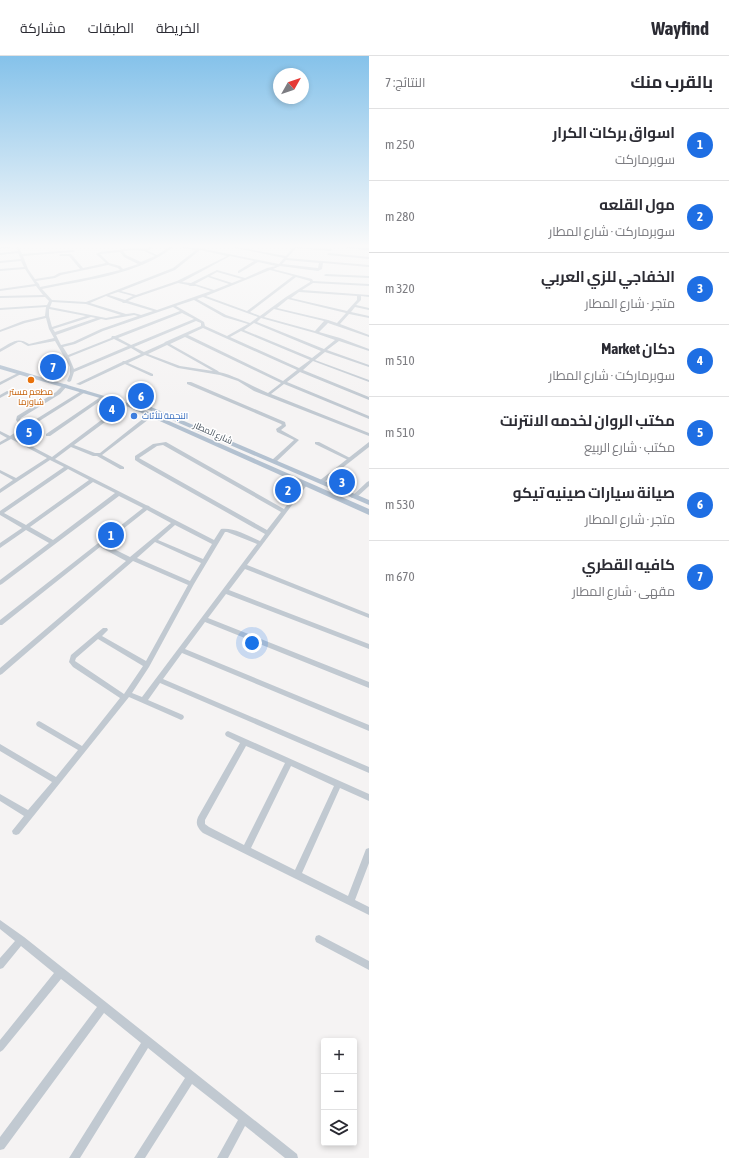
<!DOCTYPE html>
<html lang="ar">
<head>
<meta charset="utf-8">
<style>
  :root { --surface:#fff; --page:#f7f7f7; --text:#2b2b33; --muted:#7c7c81; --line:#e1e1e2; --accent:#1e6ee3 }
  body { margin:0; font-family:"Asap Condensed",Cairo,sans-serif; background:var(--page); color:var(--text); direction:rtl }
  .controls { position:absolute; right:12px; bottom:12px; display:grid; overflow:hidden; border-radius:4px; box-shadow:0 2px 6px #0003 }
  .controls button { width:36px; height:36px; display:grid; place-items:center; padding:0; border:0; border-bottom:1px solid var(--line); background:var(--surface); color:var(--text); font:20px sans-serif }
  .compass { position:absolute; left:273px; top:12px; width:36px; height:36px; border-radius:50%; background:var(--surface); box-shadow:0 2px 6px #0003; rotate:50deg }
  .you { position:absolute; left:252px; top:587px; width:14px; height:14px; margin:-10px; border:3px solid #fff; border-radius:50%; background:#1a73e8; box-shadow:0 0 0 6px #1a73e833 }
  .badge { display:grid; place-items:center; width:26px; height:26px; border-radius:50%; background:var(--accent); color:#fff; font-size:13px; font-weight:700 }
  .pin { position:absolute; translate:-50% -50%; border:2px solid #fff; box-shadow:0 1px 4px #0006 }
  .list { margin:0; padding:0; list-style:none }
  h2 { display:flex; justify-content:space-between; align-items:center; height:52px; margin:0; padding:0 16px; font-size:17px }
  h2 small { font-size:13px; font-weight:400; color:var(--muted) }
  .list li { display:grid; grid-template-columns:26px 1fr auto; gap:12px; align-items:center; box-sizing:border-box; height:72px; padding:0 16px; border-top:1px solid var(--line) }
  .list b { display:block; font-size:15px; white-space:nowrap }
  .list p { margin:0; font-size:13px; white-space:nowrap; color:var(--muted) }
  .list em { font-size:13px; font-style:normal; color:var(--muted) }
  .icon { flex:none; width:22px; height:22px; fill:none; stroke:currentColor; stroke-width:2; stroke-linecap:round; stroke-linejoin:round }
  .map { position:relative; flex:none; width:369px; height:1102px; overflow:hidden; direction:ltr }
  header { display:flex; align-items:center; gap:24px; box-sizing:border-box; height:56px; padding:0 20px; background:var(--surface); border-bottom:1px solid var(--line) }
  header strong { font-size:19px }
  nav { display:flex; gap:22px; margin-inline-start:auto; font-size:14px }
  main { display:flex }
  aside { flex:1; background:var(--surface) }
  .map>svg:first-child { display:block }
  .lines { fill:none; stroke-linecap:round; stroke-linejoin:round }
  .minor { fill:#c1c9d1; fill-rule:evenodd }
  .tertiary { fill:#c1c9d1; fill-rule:evenodd }
  .primary { fill:#b3c1d0; fill-rule:evenodd }
  .food-dot { fill:#e8710a; stroke:#fff; stroke-width:1.5 }
  .shop-dot { fill:#3f7fe0; stroke:#fff; stroke-width:1.5 }
  .labels { text-anchor:middle; dominant-baseline:central; stroke-width:3; stroke-linejoin:round; paint-order:stroke }
  .far-food-label { font-size:9px; fill:#c56008; stroke:#fff }
  .far-shop-label { font-size:9px; fill:#366cbe; stroke:#fff; text-anchor:start }
  .far-street-label { font-size:9px; fill:#4a5560; stroke:#fff }
</style>
</head>
<body>
<header>
<strong>Wayfind</strong>
<nav><a>الخريطة</a><a>الطبقات</a><a>مشاركة</a></nav>
</header>
<main>
<aside>
<h2>بالقرب منك<small>النتائج: 7</small></h2>
<ul class="list">
<li><span class="badge">1</span><div><b>اسواق بركات الكرار</b><p>سوبرماركت</p></div><em>250 m</em></li>
<li><span class="badge">2</span><div><b>مول القلعه</b><p>سوبرماركت · شارع المطار</p></div><em>280 m</em></li>
<li><span class="badge">3</span><div><b>الخفاجي للزي العربي</b><p>متجر · شارع المطار</p></div><em>320 m</em></li>
<li><span class="badge">4</span><div><b>دكان Market</b><p>سوبرماركت · شارع المطار</p></div><em>510 m</em></li>
<li><span class="badge">5</span><div><b>مكتب الروان لخدمه الانترنت</b><p>مكتب · شارع الربيع</p></div><em>510 m</em></li>
<li><span class="badge">6</span><div><b>صيانة سيارات صينيه تيكو</b><p>متجر · شارع المطار</p></div><em>530 m</em></li>
<li><span class="badge">7</span><div><b>كافيه القطري</b><p>مقهى · شارع المطار</p></div><em>670 m</em></li>
</ul>
</aside>
<div class="map">
<svg width="369" height="1102" viewBox="0 0 369 1102">
  <rect width="100%" height="100%" fill="#f5f3f3"/>
  <g class="lines">
    <g class="minor">
      <polygon points="0,191 12,191 10,192 0,192"/>
      <path d="M17,191H19L22,198L73,194L75,195L73,196L23,200L28,213L35,223L54,220L59,217L80,213L69,200H60L59,199L61,198H71L83,212L106,207L96,198L100,196L135,192L146,193L149,191H152L148,195L157,199L169,191H173C138,219 85,224 42,233L52,244L86,246L173,212L196,194L183,192L182,191L199,192L279,208L284,202L231,191H236L286,200L294,191L330,193L332,194L331,195L296,192L287,202L369,209V211L323,207L322,213L318,215L280,210L273,213L312,223L313,225L369,228V230L313,227L302,234L369,239V241L361,240V244L356,249L369,252V254L355,251L351,256L369,260V262L349,258L340,268L369,279V281L328,267L319,276L340,282L369,293V295L339,285L327,294L369,309V311L325,296L315,304L369,324V326L313,305L303,314L369,341V344L300,316L287,326L369,360V363L284,328L271,338L369,377V380L254,335L238,325L220,319L178,312L145,299L128,307L153,318V320H151L125,308L80,329L76,328L122,306L123,305H125L141,298L131,292L74,316L71,325L69,326L67,325L70,318V311L55,285L28,290L21,286H18L0,296V293C11,287 17,280 29,288L54,282L49,273L46,262L25,267L0,276V274L23,265L45,260L46,251L0,254V252L47,249L49,245L45,241L0,242V240L43,239L36,230L0,235V233L35,228L25,213L0,215V213L24,211L21,205L0,207V205L21,203L18,197L0,199V197L18,195ZM135,194L144,195L155,200L141,206L126,199L123,195ZM200,194L227,200L177,225L136,239L121,235L175,214ZM120,196L124,201L138,208L123,213L120,210L109,207L100,198ZM230,200L254,205L238,215V217H239L258,206L276,210L267,212L245,222L217,214L191,227L182,226ZM286,204L319,207L318,212L282,208ZM108,209L118,212L120,214L91,221L40,231L39,228L36,225L55,222L61,219ZM270,214L293,220L247,255L206,240ZM217,216L242,223L232,227L210,220ZM208,221L229,228L214,234L195,228ZM296,221L310,225V226L286,241L260,260L250,256ZM178,227L188,229L190,230H196L211,235L157,254L128,245L134,242ZM118,236L133,240L125,244L109,239ZM299,236L357,240V244L347,255L291,242ZM106,240L122,246L123,247H126L153,255L141,259L134,257L126,258L90,247ZM203,241L258,261L250,267L226,259L197,243ZM288,243L346,257L337,267L328,264L277,252ZM194,244L224,261L248,268L227,280L205,270L204,266L176,250ZM52,246L86,248L121,259L106,262L50,251ZM173,251L180,255L115,280H112L111,282L68,299L63,291L75,288L103,275ZM49,253L86,260L52,271L49,260ZM274,253L324,265L315,275L264,261ZM182,257L194,263L131,289L118,282ZM134,259L138,260L101,273L73,286L61,289L56,279L101,263L106,264ZM91,261L96,262L55,276L53,273ZM261,262L315,277L335,284L324,293L257,266ZM196,265L201,267V270L165,286L164,287L144,296L134,291ZM254,267L321,295L312,302L244,274ZM203,272L297,314L283,325L188,279ZM241,275L310,304L299,312L230,281ZM185,281L281,327L268,337C251,330 237,320 219,316L218,315L170,288ZM114,283L128,290L74,313L69,301ZM167,289L213,315L180,310L148,298Z"/>
      <polygon points="345,191 369,192 369,194 347,192"/>
      <polygon points="329,197 369,201 369,203 328,199 327,198"/>
      <polygon points="326,218 369,220 369,222 325,220 324,219"/>
      <polygon points="20,316 23,317 0,329 0,326"/>
      <polygon points="187,326 191,326 285,366 286,370 281,374 299,384 276,406 272,406 272,404 294,384 277,376 276,373 282,369 281,368 187,328"/>
      <path d="M64,328L68,329L60,338L21,362L20,364L25,370L83,334L87,335L14,381L52,401L124,347H128V349L74,389L95,397H100L149,358H153V360L102,399L124,411V413H120L97,400H93L71,391L55,403L146,449L149,450L150,451L214,484L221,473C233,471 249,480 260,485L265,478L141,408L135,404V400L153,388L166,386L284,453L303,427H307V429L247,509L369,558V562L245,513L229,534L369,588V593L226,538L208,562L369,626V632L205,566L185,593L369,669V675L182,597L163,623L369,711V717L160,627L148,644L183,659L184,661L183,663L181,664L179,663L129,641L19,778L16,779L13,778L12,775L24,760L0,745V738L28,754L52,726L0,695V688L56,721L78,694L37,670L36,668L37,666L39,665L41,666L82,690L120,642L73,611L69,606L71,599L103,572H107L108,574L102,580L146,605L188,529L133,505L2,618L0,619V612L126,505L100,491L2,569H0V564L143,452L119,440L2,528L0,529V524L49,487L26,474L0,492V487L22,472L0,459V455L64,411L50,404L0,437V433L13,424L0,417V414L16,422L47,402L11,383L0,389V386L7,382L0,378V375L10,380L22,372L16,364L17,360L56,336ZM163,389L281,456L267,474L139,402L157,390ZM68,413L89,424L26,469L4,457ZM93,426L115,437L53,484L30,471ZM147,454L171,467L130,501L104,488ZM175,469L212,488L203,503L158,484ZM225,476H227L257,488L142,641L132,637L149,611L194,528ZM155,486L201,507L190,525L137,502ZM98,583L143,610L124,638L75,605L76,602Z"/>
      <polygon points="7,335 11,336 0,342 0,339"/>
      <polygon points="102,340 106,341 50,380 46,380 46,378"/>
      <polygon points="315,386 319,386 352,403 350,404 348,404 315,388"/>
      <polygon points="369,425 369,430 356,442 352,442 351,441 352,440 367,426"/>
      <path d="M228,675L369,738V745L340,732L302,817L348,840L366,793L369,792V807L355,844L369,851V859L203,777C198,772 195,768 198,761L240,687L226,680L225,678L226,676ZM246,690L285,707L244,789L209,771L205,768V764ZM291,710L334,730L295,814L251,792Z"/>
      <polygon points="0,864 24,881 297,1098 298,1102 285,1102 245,1070 228,1102 217,1102 238,1064 192,1028 145,1102 134,1102 185,1022 148,992 80,1102 69,1102 141,987 104,957 4,1093 0,1094 0,1081 97,951 61,923 3,994 0,996 0,984 54,917 21,890 3,912 0,913 0,902 15,885 0,873"/>
      <polygon points="319,879 369,905 369,914 316,886 315,883 316,880"/>
    </g>
    <polygon class="tertiary" points="369,386 369,391 323,427 319,427 319,425"/>
    <g class="primary">
      <polygon points="0,309 128,347 369,453 369,459 124,349 0,313"/>
      <polygon points="130,342 369,444 369,449 128,345 128,343"/>
    </g>
  </g>
  <linearGradient id="sky" x2="0" y2="1"><stop stop-color="#85c2ea"/><stop offset="0.55" stop-color="#fafafa"/><stop offset="1" stop-color="#fafafa" stop-opacity="0"/></linearGradient>
  <rect width="369" height="345" fill="url(#sky)"/>
  <circle class="food-dot" cx="31" cy="324" r="4"/>
  <circle class="shop-dot" cx="134" cy="360" r="4"/>
  <g class="labels">
    <g class="far-food-label">
      <text x="31" y="336">مطعم مستر<tspan x="31" dy="10">شاورما</tspan></text>
    </g>
    <g class="far-shop-label">
      <text x="142" y="360">النجمة للأثاث</text>
    </g>
    <g class="far-street-label">
      <text transform="translate(213 377) rotate(24)">شارع المطار</text>
    </g>
  </g>
</svg>
<div class="controls">
<button>+</button>
<button>−</button>
<button><svg class="icon" aria-label="layers" viewBox="0 0 24 24"><path d="M12 4l9 5-9 5-9-5zM3 14l9 5 9-5"/></svg></button>
</div>
<svg class="compass" viewBox="-18 -18 36 36"><path d="M0-13l5 13h-10z" fill="#e53935"/><path d="M0 13l5-13h-10z" fill="#7c7c81"/></svg>
<div class="you"></div>
<div class="pin badge" style="left:111px;top:479px">1</div>
<div class="pin badge" style="left:288px;top:434px">2</div>
<div class="pin badge" style="left:342px;top:426px">3</div>
<div class="pin badge" style="left:112px;top:353px">4</div>
<div class="pin badge" style="left:29px;top:376px">5</div>
<div class="pin badge" style="left:141px;top:340px">6</div>
<div class="pin badge" style="left:53px;top:311px">7</div>
</div>
</main>
</body>
</html>
